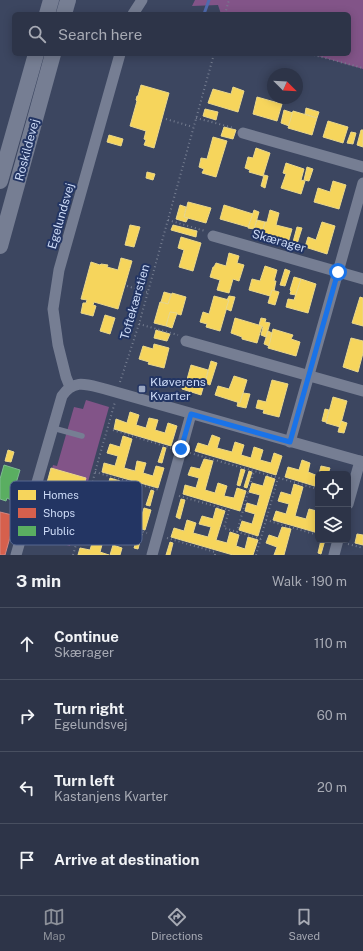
<!DOCTYPE html>
<html lang="en">
<head>
<meta charset="utf-8">
<style>
  :root { --surface:#2d3448; --page:#353c4f; --text:#f1f3f6; --muted:#a7aab4; --line:#484f60; --accent:#8c9099 }
  body { margin:0; font-family:"Public Sans",sans-serif; background:var(--page); color:var(--text) }
  .controls { position:absolute; right:12px; bottom:12px; display:grid; overflow:hidden; border-radius:6px; box-shadow:0 2px 10px #0003 }
  .controls button { width:36px; height:36px; display:grid; place-items:center; padding:0; border:0; border-bottom:1px solid var(--line); background:var(--surface); color:var(--text); font:20px sans-serif }
  .compass { position:absolute; left:267px; top:68px; width:36px; height:36px; border-radius:50%; background:var(--surface); box-shadow:0 2px 10px #0003; rotate:114deg }
  .stop { position:absolute; width:12px; height:12px; margin:-9px; border:3px solid #1a73e8; border-radius:50%; background:#fff }
  .stop.end { background:#1a73e8; border-color:#fff; box-shadow:0 1px 4px #0008 }
  .list { margin:0; padding:0; list-style:none }
  h2 { display:flex; justify-content:space-between; align-items:center; height:52px; margin:0; padding:0 16px; font-size:17px }
  h2 small { font-size:13px; font-weight:400; color:var(--muted) }
  .list li { display:grid; grid-template-columns:26px 1fr auto; gap:12px; align-items:center; box-sizing:border-box; height:72px; padding:0 16px; border-top:1px solid var(--line) }
  .list b { display:block; font-size:15px; white-space:nowrap }
  .list p { margin:0; font-size:13px; white-space:nowrap; color:var(--muted) }
  .list em { font-size:13px; font-style:normal; color:var(--muted) }
  .icon { flex:none; width:22px; height:22px; fill:none; stroke:currentColor; stroke-width:2; stroke-linecap:round; stroke-linejoin:round }
  .map { position:relative; flex:none; width:363px; height:555px; overflow:hidden }
  .search { position:absolute; background:var(--surface); box-shadow:0 2px 10px #0003; left:12px; right:12px; top:12px; height:44px; display:flex; align-items:center; gap:10px; box-sizing:border-box; padding:0 14px; border-radius:6px; color:var(--muted); font-size:15px }
  .sheet { height:340px; background:var(--surface) }
  nav { display:flex; justify-content:space-around; align-items:center; box-sizing:border-box; height:56px; border-top:1px solid var(--line); background:var(--surface); font-size:11px; color:var(--muted) }
  nav a { display:grid; justify-items:center; gap:2px }
  nav .on { color:var(--accent) }
  .map>svg:first-child { display:block }
  .green { fill:#825488 }
  .homes { fill:#f6d55c; stroke:#ead78a }
  .shops { fill:#d6604d; stroke:#d38580 }
  .public { fill:#5aae61; stroke:#7cbc8e }
  .lines { fill:none; stroke-linecap:round; stroke-linejoin:round }
  .stream { stroke:#4f6aae; stroke-width:3 }
  .path { stroke:#757d90; stroke-width:2; stroke-dasharray:1 3; stroke-linecap:butt }
  .service { stroke:#767e93; stroke-width:5.5 }
  .minor { stroke:#767e93; stroke-width:11 }
  .secondary { stroke:#767e93; stroke-width:16 }
  .route { stroke:#1a73e8; stroke-width:5 }
  .poi-dot { fill:#9aa7c2; stroke:#233563; stroke-width:1.5 }
  .labels { text-anchor:middle; dominant-baseline:central; stroke-width:4; stroke-linejoin:round; paint-order:stroke }
  .street-label { font-size:12px; fill:#cddbf7; stroke:#233563 }
  .poi-label { font-size:12px; fill:#cddbf7; stroke:#233563; text-anchor:start }
  .key { fill:#233563; stroke:#56678f; stroke-width:1 }
  .key-label { font-size:11px; fill:#cddbf7 }
</style>
</head>
<body>
<div class="map">
<svg width="363" height="555" viewBox="0 0 363 555">
  <rect width="100%" height="100%" fill="#3c4660"/>
  <g class="green">
    <polygon points="195,0 363,0 363,69 311,54 349,54 349,14 221,14 218,5 192,6"/>
    <polygon points="86,400 109,407 70,546 33,535 53,465 57,466 74,407 83,409"/>
  </g>
  <g class="homes">
    <polygon points="141,85 169,93 154,148 144,145 146,140 144,139 146,131 130,126 137,101 136,100 137,96 138,96"/>
    <polygon points="233,87 244,91 238,112 208,103 213,89 231,94"/>
    <polygon points="257,97 282,104 277,121 253,114"/>
    <polygon points="306,108 319,112 317,118 305,114"/>
    <polygon points="205,109 218,112 216,120 203,116"/>
    <polygon points="284,110 293,113 289,126 281,123"/>
    <polygon points="293,111 317,118 312,135 288,128"/>
    <polygon points="328,121 348,127 343,143 323,137"/>
    <polygon points="224,127 236,130 233,139 221,136"/>
    <polygon points="361,130 363,130 363,147 357,145"/>
    <polygon points="351,132 356,133 353,144 347,143"/>
    <polygon points="109,135 123,139 121,146 107,142"/>
    <polygon points="213,137 227,141 216,177 202,173 204,169 199,167 201,158 207,159"/>
    <polygon points="256,148 270,153 263,176 249,172 250,170 245,168 248,157 253,158"/>
    <polygon points="286,163 304,169 301,180 305,181 301,194 281,188 286,174 283,173"/>
    <polygon points="307,167 313,169 309,181 304,180"/>
    <polygon points="147,172 155,174 153,180 146,178"/>
    <polygon points="264,175 268,176 265,188 261,186"/>
    <polygon points="333,181 346,185 339,209 314,202 318,188 330,192"/>
    <polygon points="188,202 211,208 206,223 184,217"/>
    <polygon points="180,205 186,207 184,217 188,218 186,222 176,219"/>
    <polygon points="224,205 253,214 248,227 220,219"/>
    <polygon points="254,210 259,212 254,229 248,228"/>
    <polygon points="270,210 279,213 276,225 292,229 288,243 261,236 265,222 267,222"/>
    <polygon points="257,220 265,222 262,232 254,229"/>
    <polygon points="322,222 335,226 327,254 305,247 308,237 316,240"/>
    <polygon points="130,225 140,227 134,247 125,245"/>
    <polygon points="173,225 197,231 196,237 171,230"/>
    <polygon points="297,227 302,228 297,244 293,242"/>
    <polygon points="181,237 201,243 193,271 179,267 184,250 178,248"/>
    <polygon points="229,253 239,256 237,263 244,265 239,281 233,279 229,293 217,290 220,280 210,277 213,267 214,267 216,263 226,266"/>
    <polygon points="121,258 132,261 118,309 94,302 93,305 96,306 93,316 81,313 83,303 86,303 87,300 81,299 91,262 100,265 101,264 108,265 107,267 118,270"/>
    <polygon points="265,266 277,270 274,281 276,281 274,291 272,290 270,296 249,290 252,279 260,281"/>
    <polygon points="285,269 290,271 285,286 280,285"/>
    <polygon points="294,277 301,279 296,295 290,294 291,291 290,290"/>
    <polygon points="301,279 316,284 308,313 286,307 288,299 294,300"/>
    <polygon points="272,290 279,292 275,305 268,303"/>
    <polygon points="164,292 171,294 168,304 161,302"/>
    <polygon points="172,293 186,297 181,315 170,312 166,326 154,323 160,302 168,304"/>
    <polygon points="214,296 229,300 220,331 206,327 207,324 200,322 203,312 209,314"/>
    <polygon points="229,296 235,297 231,311 226,309 229,300 227,300"/>
    <polygon points="360,297 363,298 363,326 352,323"/>
    <polygon points="170,312 177,313 172,328 166,326"/>
    <polygon points="105,315 115,318 110,334 100,331"/>
    <polygon points="235,318 262,326 257,343 242,339 242,337 231,333"/>
    <polygon points="261,318 266,319 265,322 270,323 266,337 261,335 263,327 259,325"/>
    <polygon points="273,329 293,335 291,339 300,342 296,356 268,348"/>
    <polygon points="156,330 170,334 167,341 154,338"/>
    <polygon points="268,331 272,333 269,346 264,344"/>
    <polygon points="351,338 363,341 363,353 358,372 343,367"/>
    <polygon points="154,344 169,348 164,368 148,364 149,362 139,359 143,346 153,349"/>
    <polygon points="211,361 217,363 210,385 205,383"/>
    <polygon points="191,365 208,370 206,379 204,378 201,387 203,388 201,395 182,389 184,382 186,383"/>
    <polygon points="234,376 247,380 240,403 215,395 218,386 229,389"/>
    <polygon points="272,380 288,384 279,417 263,413 264,410 256,408 258,400 266,402"/>
    <polygon points="243,393 250,394 246,408 237,406 238,402 240,403"/>
    <polygon points="333,397 347,401 340,427 326,423"/>
    <polygon points="325,409 329,410 326,422 322,421"/>
    <polygon points="130,412 139,415 136,425 146,428 149,418 158,420 155,430 165,433 168,423 177,426 171,446 114,429 116,419 127,423"/>
    <polygon points="341,421 347,423 344,433 338,432"/>
    <polygon points="212,435 220,438 217,448 232,452 235,442 244,445 241,455 251,458 254,447 263,450 260,460 271,463 274,453 282,456 276,475 195,451 198,443 208,446"/>
    <polygon points="123,436 132,439 124,468 135,471 137,461 146,463 143,473 153,476 156,466 164,468 158,488 102,472 104,463 115,466 118,456 107,453 110,444 120,447"/>
    <polygon points="163,447 166,448 162,463 158,462"/>
    <polygon points="8,450 14,452 11,462 5,461"/>
    <polygon points="204,459 213,461 205,490 215,493 218,483 227,486 224,496 234,498 237,488 246,491 240,511 183,494 185,485 196,488 199,478 188,475 191,467 200,469"/>
    <polygon points="302,460 310,463 308,472 318,476 318,487 285,477 288,467 299,470"/>
    <polygon points="321,466 330,468 328,474 319,474"/>
    <polygon points="51,468 86,478 73,527 59,523 57,529 36,523"/>
    <polygon points="241,469 245,470 240,486 237,485"/>
    <polygon points="249,471 252,472 247,488 244,487"/>
    <polygon points="266,476 275,479 258,536 239,530 242,521 252,524 255,514 245,511 247,503 257,506 260,495 249,492 252,483 263,486"/>
    <polygon points="110,478 120,481 112,510 122,513 125,503 134,506 131,515 141,518 144,508 151,510 145,530 90,514 92,505 102,508 105,498 95,495 97,486 107,489"/>
    <polygon points="294,484 303,487 295,516 306,519 309,509 317,511 315,521 318,522 318,533 273,520 276,511 286,514 289,504 278,501 281,492 291,495"/>
    <polygon points="151,490 154,491 150,506 146,505"/>
    <polygon points="181,499 185,500 180,519 176,517"/>
    <polygon points="216,508 225,511 216,540 227,543 230,532 239,535 236,546 245,549 248,537 258,540 253,555 233,555 171,537 174,528 184,531 187,520 196,523 193,533 208,537 211,527 199,524 202,516 213,519"/>
    <polygon points="98,521 108,523 100,552 109,555 78,555 80,548 90,550 93,540 83,537 86,529 95,532"/>
    <polygon points="282,527 291,529 284,555 274,555 277,547 266,543 269,535 278,538"/>
    <polygon points="139,533 142,534 138,549 134,548"/>
    <polygon points="357,534 363,535 363,545 355,543"/>
    <polygon points="321,540 325,540 321,554 318,553"/>
    <polygon points="170,542 173,543 170,555 166,555"/>
    <polygon points="113,545 122,548 120,555 110,555"/>
  </g>
  <polygon class="shops" points="0,512 16,516 5,555 0,555"/>
  <polygon class="public" points="4,465 20,470 11,500 7,498 6,501 0,499 0,479"/>
  <g class="lines">
    <polyline class="stream" points="204,14 209,0"/>
    <g class="path">
      <polyline points="225,14 229,0"/>
      <polyline points="310,54 363,68"/>
      <polyline points="196,118 234,128"/>
      <polyline points="166,119 193,127"/>
      <polyline points="168,220 205,231"/>
      <polyline points="127,286 147,292"/>
      <polyline points="139,324 178,335"/>
      <polyline points="120,382 139,324 214,54"/>
      <polyline points="113,430 171,448"/>
      <polyline points="190,453 318,489"/>
      <polyline points="95,472 159,490"/>
      <polyline points="179,496 229,510 224,528 261,539"/>
      <polyline points="85,515 147,533"/>
      <polyline points="266,520 318,535"/>
      <polyline points="237,532 254,471"/>
      <polyline points="167,538 215,552 215,555"/>
      <polyline points="348,544 363,548"/>
      <polyline points="73,555 85,515 95,472 115,402"/>
      <polyline points="256,555 278,478"/>
    </g>
    <polyline class="service" points="53,428 82,436"/>
    <g class="minor">
      <polyline points="133,14 142,0"/>
      <polyline points="243,133 363,167"/>
      <polyline points="213,236 363,279"/>
      <polyline points="186,341 363,391"/>
      <polyline points="70,387 66,377 58,345 53,309 59,270 120,54"/>
      <polyline points="290,442 363,183"/>
      <polyline points="348,504 360,461"/>
      <path d="M16,555L62,396C74,378 88,385 105,389L363,462"/>
      <polyline points="152,555 191,414"/>
      <polyline points="334,555 338,540"/>
    </g>
    <g class="secondary">
      <polyline points="47,14 51,0"/>
      <polyline points="64,14 68,0"/>
      <polyline points="0,181 36,54"/>
      <polyline points="0,246 53,54"/>
    </g>
  </g>
  <g class="lines">
    <polyline class="route" points="181,449 191,414 290,442 338,272"/>
  </g>
  <rect class="poi-dot" x="138" y="385" width="8" height="8" rx="2"/>
  <g class="labels">
    <g class="street-label">
      <text transform="translate(27 150) rotate(-75)">Roskildevej</text>
      <text transform="translate(61 216) rotate(-74)">Egelundsvej</text>
      <text transform="translate(279 241) rotate(16)">Skærager</text>
      <text transform="translate(135 302) rotate(-74)">Toftekærstien</text>
    </g>
    <g class="poi-label">
      <text x="150" y="382">Kløverens<tspan x="150" dy="14">Kvarter</tspan></text>
    </g>
  </g>
  <rect x="10" y="481" width="132" height="64" rx="6" class="key"/>
  <rect x="18" y="490" width="18" height="10" fill="#f6d55c"/>
  <rect x="18" y="508" width="18" height="10" fill="#d6604d"/>
  <rect x="18" y="526" width="18" height="10" fill="#5aae61"/>
  <g class="key-label">
    <text x="43" y="499">Homes</text>
    <text x="43" y="517">Shops</text>
    <text x="43" y="535">Public</text>
  </g>
</svg>
<div class="controls">
<button><svg class="icon" aria-label="locate" viewBox="0 0 24 24"><circle cx="12" cy="12" r="6"/><path d="M12 2v4M12 18v4M2 12h4M18 12h4"/></svg></button>
<button><svg class="icon" aria-label="layers" viewBox="0 0 24 24"><path d="M12 4l9 5-9 5-9-5zM3 14l9 5 9-5"/></svg></button>
</div>
<svg class="compass" viewBox="-18 -18 36 36"><path d="M0-13l5 13h-10z" fill="#e53935"/><path d="M0 13l5-13h-10z" fill="#a7aab4"/></svg>
<div class="stop" style="left:338px;top:272px"></div>
<div class="stop end" style="left:181px;top:449px"></div>
<div class="search"><svg class="icon" aria-label="search" viewBox="0 0 24 24"><circle cx="10" cy="10" r="6"/><path d="M15 15l6 6"/></svg>Search here</div>
</div>
<section class="sheet">
<h2>3 min<small>Walk · 190 m</small></h2>
<ul class="list">
<li><svg class="icon" aria-label="ahead" viewBox="0 0 24 24"><path d="M12 20V5M6 11l6-6 6 6"/></svg><div><b>Continue</b><p>Skærager</p></div><em>110 m</em></li>
<li><svg class="icon" aria-label="right" viewBox="0 0 24 24"><path d="M7 20v-9h11M14 6l5 5-5 5"/></svg><div><b>Turn right</b><p>Egelundsvej</p></div><em>60 m</em></li>
<li><svg class="icon" aria-label="left" viewBox="0 0 24 24"><path d="M17 20v-9H6M10 6l-5 5 5 5"/></svg><div><b>Turn left</b><p>Kastanjens Kvarter</p></div><em>20 m</em></li>
<li><svg class="icon" aria-label="arrive" viewBox="0 0 24 24"><path d="M6 21V4h12l-3 4 3 4H6"/></svg><div><b>Arrive at destination</b></div></li>
</ul>
</section>
<nav>
<a class="on"><svg class="icon" aria-label="map" viewBox="0 0 24 24"><path d="M3 6l6-2 6 2 6-2v14l-6 2-6-2-6 2zM9 4v14M15 6v14"/></svg>Map</a>
<a><svg class="icon" aria-label="directions" viewBox="0 0 24 24"><path d="M12 3l9 9-9 9-9-9zM9 14v-3h6M13 9l2 2-2 2"/></svg>Directions</a>
<a><svg class="icon" aria-label="saved" viewBox="0 0 24 24"><path d="M7 4h10v16l-5-4-5 4z"/></svg>Saved</a>
</nav>
</body>
</html>
